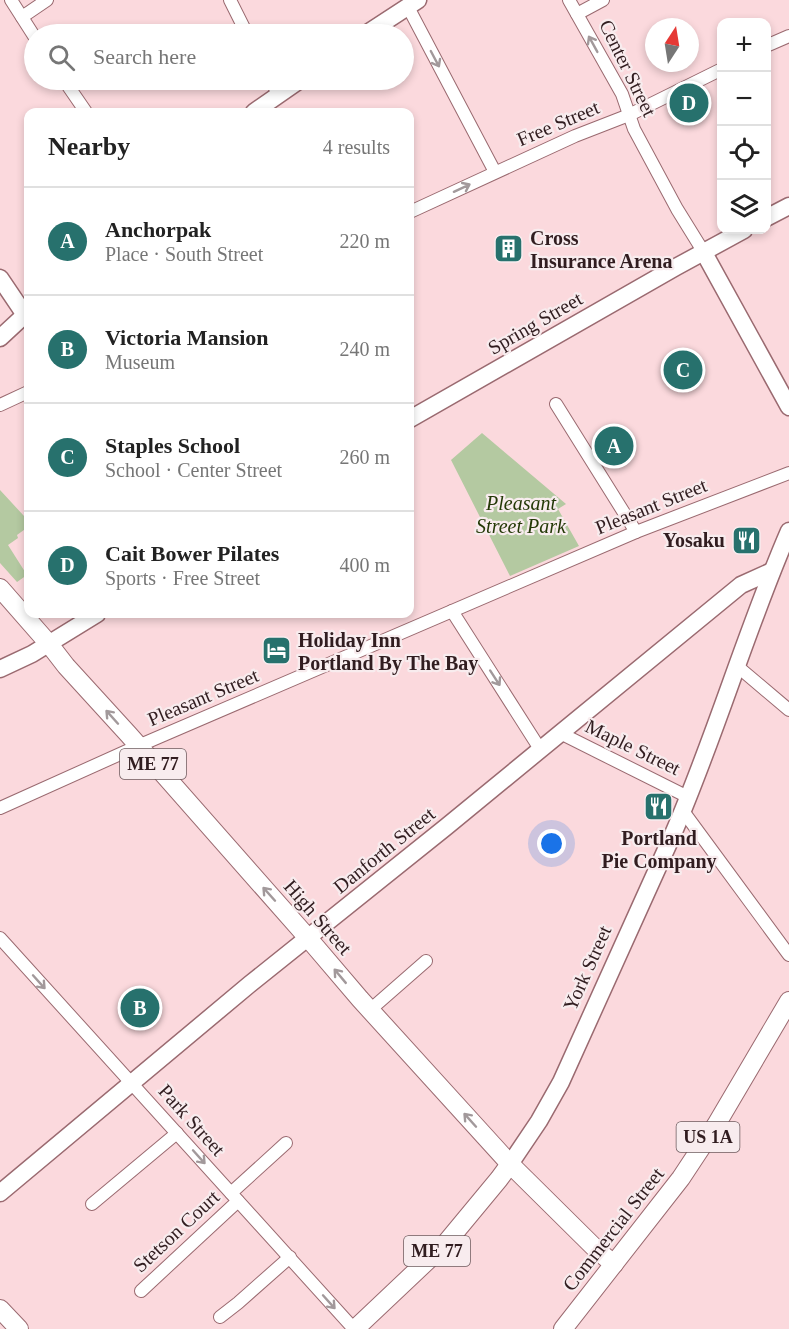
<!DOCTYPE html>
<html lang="en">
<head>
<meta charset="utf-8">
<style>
  :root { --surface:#fff; --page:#f6f6f6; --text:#222; --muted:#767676; --line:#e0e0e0; --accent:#27716d }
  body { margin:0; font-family:Georgia,serif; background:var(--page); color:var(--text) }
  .controls { position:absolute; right:18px; top:18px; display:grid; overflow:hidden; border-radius:12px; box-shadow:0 3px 9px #0003 }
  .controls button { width:54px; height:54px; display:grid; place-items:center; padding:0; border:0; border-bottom:2px solid var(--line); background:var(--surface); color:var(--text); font:30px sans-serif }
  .compass { position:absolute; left:645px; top:18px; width:54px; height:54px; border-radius:50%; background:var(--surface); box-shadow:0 3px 9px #0003; rotate:12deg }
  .you { position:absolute; left:552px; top:844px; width:21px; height:21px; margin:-15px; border:4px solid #fff; border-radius:50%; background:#1a73e8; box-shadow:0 0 0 9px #1a73e833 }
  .badge { display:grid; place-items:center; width:39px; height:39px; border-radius:50%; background:var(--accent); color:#fff; font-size:20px; font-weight:700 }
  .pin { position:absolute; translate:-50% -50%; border:3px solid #fff; box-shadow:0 2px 6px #0006 }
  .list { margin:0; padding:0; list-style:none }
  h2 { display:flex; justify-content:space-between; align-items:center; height:78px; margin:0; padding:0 24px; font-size:26px }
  h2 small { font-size:20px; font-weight:400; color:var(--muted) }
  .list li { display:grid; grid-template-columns:39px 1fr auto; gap:18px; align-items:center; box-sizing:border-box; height:108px; padding:0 24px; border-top:2px solid var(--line) }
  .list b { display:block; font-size:22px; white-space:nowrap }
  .list p { margin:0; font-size:20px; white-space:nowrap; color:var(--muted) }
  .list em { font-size:20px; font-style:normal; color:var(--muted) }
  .icon { flex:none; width:33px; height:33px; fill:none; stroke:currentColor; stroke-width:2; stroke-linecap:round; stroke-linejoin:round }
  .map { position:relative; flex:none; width:789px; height:1329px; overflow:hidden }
  .search { position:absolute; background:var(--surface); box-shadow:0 3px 9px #0003; left:24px; top:24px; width:390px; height:66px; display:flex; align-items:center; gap:15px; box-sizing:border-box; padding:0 21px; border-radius:33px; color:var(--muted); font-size:22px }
  .panel { position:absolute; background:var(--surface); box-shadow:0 3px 9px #0003; left:24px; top:108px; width:390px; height:510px; border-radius:12px }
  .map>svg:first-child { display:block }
  .green { fill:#b4c9a1 }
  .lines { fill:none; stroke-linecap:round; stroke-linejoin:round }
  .street-casing { stroke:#9a6a70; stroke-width:14 }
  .secondary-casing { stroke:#9a6a70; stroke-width:19 }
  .primary-casing { stroke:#9a6a70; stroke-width:20 }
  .street { stroke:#fff; stroke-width:12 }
  .secondary { stroke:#fff; stroke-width:16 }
  .primary { stroke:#fff; stroke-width:18 }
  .oneway { stroke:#a2999b }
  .labels { text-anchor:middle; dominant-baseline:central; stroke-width:4.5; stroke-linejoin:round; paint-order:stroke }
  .shield { fill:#f8ecee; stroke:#6d5b5e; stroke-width:1.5 }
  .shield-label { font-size:18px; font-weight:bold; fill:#311d20 }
  .street-label { font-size:20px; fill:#311d20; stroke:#f8ecee }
  .poi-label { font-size:20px; font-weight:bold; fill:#311d20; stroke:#f8ecee; text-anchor:start }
  .park-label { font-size:20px; font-style:italic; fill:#243907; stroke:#f8ecee }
</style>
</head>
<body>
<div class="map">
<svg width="789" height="1329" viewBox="0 0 789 1329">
  <rect width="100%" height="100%" fill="#fbd9dd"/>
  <g class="green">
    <polygon points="482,433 566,504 558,509 579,546 510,576 451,460"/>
    <polygon points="0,490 24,516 25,522 28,525 28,527 17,535 18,538 8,545 27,575 17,582 0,563"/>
  </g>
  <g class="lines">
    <defs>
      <g id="street">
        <polyline points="11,0 34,36"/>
        <polyline points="230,0 247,34"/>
        <polyline points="569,0 622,94 634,129 677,209 703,251"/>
        <polyline points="408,7 495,172"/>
        <polyline points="577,14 603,0"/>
        <polyline points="22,17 47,0"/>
        <polyline points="766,46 789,36"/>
        <polyline points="64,80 86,112"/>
        <polyline points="271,80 278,94"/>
        <polyline points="410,212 575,136 629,115 722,69"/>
        <polyline points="556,404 636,532"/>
        <polyline points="0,405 28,392"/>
        <polyline points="452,611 540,749"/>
        <polyline points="737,666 789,710"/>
        <polyline points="560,733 688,797"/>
        <polyline points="0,808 138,746 636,532 789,473"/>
        <polyline points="683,811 789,955"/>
        <polyline points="0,938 354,1329"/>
        <polyline points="370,1010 426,961"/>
        <polyline points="231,1193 286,1143"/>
        <polyline points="92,1204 177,1133"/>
        <polyline points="141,1291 238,1201"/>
        <polyline points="220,1317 238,1303 290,1257"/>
      </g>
      <g id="secondary">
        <polyline points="366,34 418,0"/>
        <polyline points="254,112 300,80"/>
        <polyline points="766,218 789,206"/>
        <polyline points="703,251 789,407"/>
        <polyline points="0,278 25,315"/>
        <polyline points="0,338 28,312"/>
        <polyline points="410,419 676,267 744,230"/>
        <polyline points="0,669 32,654 97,614"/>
        <path d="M510,1164L539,1121L561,1082L673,834C716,735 746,630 789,531"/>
        <polyline points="0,1193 250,984 446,827 741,585 772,571"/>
      </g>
      <g id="primary">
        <polyline points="0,588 49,644 66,666 129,735 308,938 360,999 510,1164 599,1252 614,1264"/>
        <polyline points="0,1309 19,1329"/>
        <polyline points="355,1329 446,1243 499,1179 510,1164"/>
        <polyline points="563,1329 681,1178 716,1125 789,1001"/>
      </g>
    </defs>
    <use href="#street" class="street-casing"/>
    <use href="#secondary" class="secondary-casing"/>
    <use href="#primary" class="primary-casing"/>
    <use href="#street" class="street"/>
    <use href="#secondary" class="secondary"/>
    <use href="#primary" class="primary"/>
  </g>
  <defs><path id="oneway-shaft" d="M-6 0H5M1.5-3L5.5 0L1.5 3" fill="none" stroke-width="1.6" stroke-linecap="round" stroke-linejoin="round" transform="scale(1.5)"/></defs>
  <g class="oneway">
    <use href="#oneway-shaft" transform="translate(593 44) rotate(-119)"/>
    <use href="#oneway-shaft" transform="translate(435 59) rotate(62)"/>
    <use href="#oneway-shaft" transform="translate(462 188) rotate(-25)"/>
    <use href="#oneway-shaft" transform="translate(495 678) rotate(57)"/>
    <use href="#oneway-shaft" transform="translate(112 717) rotate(-132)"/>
    <use href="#oneway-shaft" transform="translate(269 894) rotate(-132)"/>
    <use href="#oneway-shaft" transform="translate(340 976) rotate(-130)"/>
    <use href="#oneway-shaft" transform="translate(39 982) rotate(48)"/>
    <use href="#oneway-shaft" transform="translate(470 1120) rotate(-132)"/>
    <use href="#oneway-shaft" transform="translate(199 1157) rotate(48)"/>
    <use href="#oneway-shaft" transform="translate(329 1302) rotate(48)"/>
  </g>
  <defs>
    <symbol id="building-square" viewBox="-11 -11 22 22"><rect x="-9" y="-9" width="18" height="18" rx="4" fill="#27716d" stroke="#f8ecee"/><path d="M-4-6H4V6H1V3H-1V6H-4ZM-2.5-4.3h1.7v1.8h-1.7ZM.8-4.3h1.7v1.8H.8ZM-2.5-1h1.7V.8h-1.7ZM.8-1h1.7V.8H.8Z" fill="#fff"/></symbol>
    <symbol id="restaurant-square" viewBox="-11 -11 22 22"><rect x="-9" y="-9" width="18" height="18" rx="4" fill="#27716d" stroke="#f8ecee"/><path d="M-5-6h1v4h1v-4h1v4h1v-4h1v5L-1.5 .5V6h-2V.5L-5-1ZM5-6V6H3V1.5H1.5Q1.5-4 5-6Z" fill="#fff"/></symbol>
    <symbol id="hotel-square" viewBox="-11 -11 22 22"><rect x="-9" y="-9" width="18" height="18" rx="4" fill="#27716d" stroke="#f8ecee"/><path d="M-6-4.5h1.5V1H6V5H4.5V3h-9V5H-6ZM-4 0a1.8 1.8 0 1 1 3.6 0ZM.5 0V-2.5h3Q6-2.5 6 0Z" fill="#fff"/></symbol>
  </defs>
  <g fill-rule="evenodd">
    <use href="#building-square" x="492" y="232" width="33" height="33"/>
    <use href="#restaurant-square" x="730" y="524" width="33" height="33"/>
    <use href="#hotel-square" x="260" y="634" width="33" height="33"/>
    <use href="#restaurant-square" x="642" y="790" width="33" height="33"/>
  </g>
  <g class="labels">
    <g class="shield">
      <rect x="120" y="749" width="66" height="30" rx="4.5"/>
      <rect x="676.5" y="1122" width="63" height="30" rx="4.5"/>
      <rect x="404" y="1236" width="66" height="30" rx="4.5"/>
    </g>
    <g class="shield-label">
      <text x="153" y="764">ME 77</text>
      <text x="708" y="1137">US 1A</text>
      <text x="437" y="1251">ME 77</text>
    </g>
    <g class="street-label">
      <text transform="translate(628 68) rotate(64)">Center Street</text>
      <text transform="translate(558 123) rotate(-23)">Free Street</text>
      <text transform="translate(535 323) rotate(-30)">Spring Street</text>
      <text transform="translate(651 506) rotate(-22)">Pleasant Street</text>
      <text transform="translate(203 697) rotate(-23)">Pleasant Street</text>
      <text transform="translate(633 747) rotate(26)">Maple Street</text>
      <text transform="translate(384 850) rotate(-39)">Danforth Street</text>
      <text transform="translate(318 917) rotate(49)">High Street</text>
      <text transform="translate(587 968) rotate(-66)">York Street</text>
      <text transform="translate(192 1120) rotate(48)">Park Street</text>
      <text transform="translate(613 1229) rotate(-52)">Commercial Street</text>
      <text transform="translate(176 1231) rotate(-43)">Stetson Court</text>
    </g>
    <g class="poi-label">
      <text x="530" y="238">Cross<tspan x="530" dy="23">Insurance Arena</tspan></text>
      <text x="725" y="540" text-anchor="end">Yosaku</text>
      <text x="298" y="640">Holiday Inn<tspan x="298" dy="23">Portland By The Bay</tspan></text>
      <text x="659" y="838" text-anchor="middle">Portland<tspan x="659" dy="23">Pie Company</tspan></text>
    </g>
    <g class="park-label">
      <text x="521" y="503">Pleasant<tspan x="521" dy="23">Street Park</tspan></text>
    </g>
  </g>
</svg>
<div class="controls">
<button>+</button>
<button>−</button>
<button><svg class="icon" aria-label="locate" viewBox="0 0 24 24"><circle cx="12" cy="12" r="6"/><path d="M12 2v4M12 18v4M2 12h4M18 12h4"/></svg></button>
<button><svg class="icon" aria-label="layers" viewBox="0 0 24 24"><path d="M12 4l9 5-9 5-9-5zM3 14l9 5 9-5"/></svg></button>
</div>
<svg class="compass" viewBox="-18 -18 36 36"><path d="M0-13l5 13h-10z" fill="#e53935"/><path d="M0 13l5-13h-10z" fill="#767676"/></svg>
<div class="you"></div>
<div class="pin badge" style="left:614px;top:446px">A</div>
<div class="pin badge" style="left:140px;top:1008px">B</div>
<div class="pin badge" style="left:683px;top:370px">C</div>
<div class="pin badge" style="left:689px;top:103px">D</div>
<div class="search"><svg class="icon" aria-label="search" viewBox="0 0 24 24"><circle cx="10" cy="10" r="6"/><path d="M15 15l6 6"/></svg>Search here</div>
<section class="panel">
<h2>Nearby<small>4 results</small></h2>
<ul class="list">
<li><span class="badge">A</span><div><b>Anchorpak</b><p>Place · South Street</p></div><em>220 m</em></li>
<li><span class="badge">B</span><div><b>Victoria Mansion</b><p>Museum</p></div><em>240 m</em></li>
<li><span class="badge">C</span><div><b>Staples School</b><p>School · Center Street</p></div><em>260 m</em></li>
<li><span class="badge">D</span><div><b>Cait Bower Pilates</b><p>Sports · Free Street</p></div><em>400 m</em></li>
</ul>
</section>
</div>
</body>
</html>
